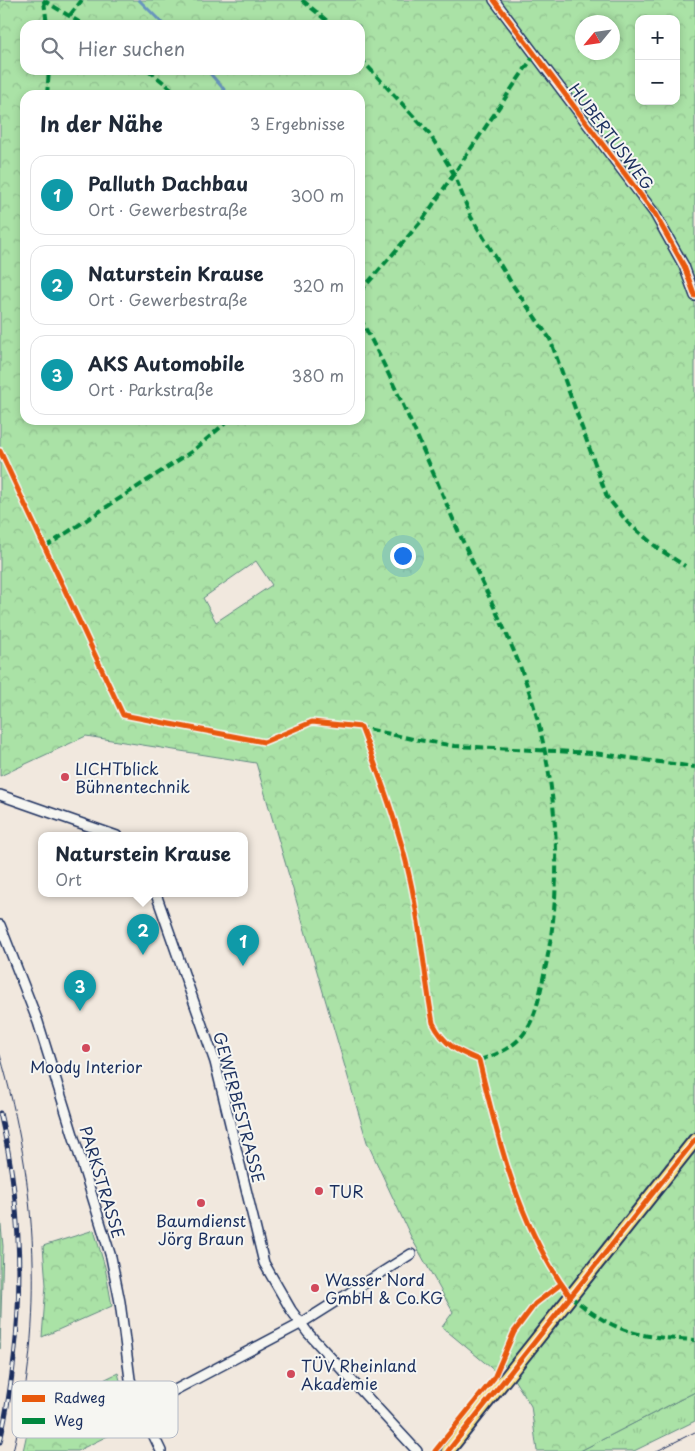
<!DOCTYPE html>
<html lang="de">
<head>
<meta charset="utf-8">
<style>
  :root { --surface:#fff; --page:#f2f2f3; --text:#1f2937; --muted:#747a83; --line:#e0e1e3; --accent:#d1495b }
  body { margin:0; font-family:"Playpen Sans",sans-serif; background:var(--page); color:var(--text) }
  .controls { position:absolute; right:15px; top:15px; display:grid; overflow:hidden; border-radius:10px; box-shadow:0 2px 8px #0003 }
  .controls button { width:45px; height:45px; display:grid; place-items:center; padding:0; border:0; border-bottom:1px solid var(--line); background:var(--surface); color:var(--text); font:25px sans-serif }
  .compass { position:absolute; left:575px; top:15px; width:45px; height:45px; border-radius:50%; background:var(--surface); box-shadow:0 2px 8px #0003; rotate:241deg }
  .you { position:absolute; left:402px; top:555px; width:18px; height:18px; margin:-12px; border:4px solid #fff; border-radius:50%; background:#1a73e8; box-shadow:0 0 0 8px #1a73e833 }
  .badge { display:grid; place-items:center; width:32px; height:32px; border-radius:50%; background:var(--accent); color:#fff; font-size:16px; font-weight:700 }
  .pin { position:absolute; translate:-50% -41px; filter:drop-shadow(0 1px 2px #0008) }
  .pin::after { content:''; position:absolute; top:26px; width:18px; height:15px; background:inherit; clip-path:polygon(0 0,100% 0,50% 100%) }
  .popup { position:absolute; left:38px; top:832px; width:210px; height:65px; box-sizing:border-box; display:grid; place-content:center; border-radius:10px; background:var(--surface); filter:drop-shadow(0 1px 4px #0005); font-size:16px; white-space:nowrap; color:var(--muted) }
  .popup b { font-size:19px; color:var(--text) }
  .popup::after { content:''; position:absolute; left:50%; top:100%; margin-left:-10px; border:10px solid transparent; border-top-color:var(--surface) }
  .list { margin:0; padding:0; list-style:none }
  h2 { display:flex; justify-content:space-between; align-items:center; height:65px; margin:0; padding:0 20px; font-size:21px }
  h2 small { font-size:16px; font-weight:400; color:var(--muted) }
  .list li { display:grid; grid-template-columns:32px 1fr auto; gap:15px; align-items:center; box-sizing:border-box; height:80px; margin:0 10px 10px; padding:0 10px; border:1px solid var(--line); border-radius:15px }
  .list b { display:block; font-size:19px; white-space:nowrap }
  .list p { margin:0; font-size:16px; white-space:nowrap; color:var(--muted) }
  .list em { font-size:16px; font-style:normal; color:var(--muted) }
  .icon { flex:none; width:28px; height:28px; fill:none; stroke:currentColor; stroke-width:2; stroke-linecap:round; stroke-linejoin:round }
  .map { position:relative; flex:none; width:695px; height:1451px; overflow:hidden }
  .search { position:absolute; background:var(--surface); box-shadow:0 2px 8px #0003; left:20px; top:20px; width:345px; height:55px; display:flex; align-items:center; gap:12px; box-sizing:border-box; padding:0 18px; border-radius:15px; color:var(--muted); font-size:19px }
  .panel { position:absolute; background:var(--surface); box-shadow:0 2px 8px #0003; left:20px; top:90px; width:345px; height:335px; border-radius:15px }
  .map>svg:first-child { display:block }
  .grass { fill:url(#grass-tufts); stroke:#628882 }
  .forest { fill:url(#forest-crowns); stroke:#628882; fill-rule:evenodd }
  .lines { fill:none; stroke-linecap:round; stroke-linejoin:round }
  .stream { stroke:#6896be; stroke-width:3 }
  .minor-casing { stroke:#1b2f5e; stroke-width:12 }
  .primary-casing { stroke:#1b2f5e; stroke-width:16 }
  .minor { stroke:#f6f6f2; stroke-width:9 }
  .primary { stroke:#fbe080; stroke-width:12 }
  .tram { stroke:#1b2f5e; stroke-width:1 }
  .rail-casing { stroke:#1b2f5e; stroke-width:5 }
  .rail { stroke:#f6f6f2; stroke-width:3; stroke-dasharray:9; stroke-linecap:butt }
  .quiet { stroke:#00873e; stroke-width:4; stroke-dasharray:8 4; stroke-linecap:butt }
  .cycleway-casing { stroke:#f6f6f2; stroke-width:8 }
  .cycleway { stroke:#e8590c; stroke-width:5 }
  .poi-dot { fill:#d1495b; stroke:#f6f6f2; stroke-width:2 }
  .labels { text-anchor:middle; dominant-baseline:central; stroke-width:4; stroke-linejoin:round; paint-order:stroke }
  .street-label { font-size:16px; fill:#1b2f5e; stroke:#f6f6f2 }
  .poi-label { font-size:16px; fill:#1b2f5e; stroke:#f6f6f2; text-anchor:start }
  .key { fill:#f6f6f2; stroke:#b4bac6; stroke-width:1 }
  .key-label { font-size:14px; fill:#1b2f5e }
</style>
</head>
<body>
<div class="map">
<svg width="695" height="1451" viewBox="0 0 695 1451">
  <defs>
    <pattern id="grass-tufts" width="24" height="20" patternUnits="userSpaceOnUse" patternTransform="scale(1.25)"><rect width="24" height="20" fill="#aae2a6"/><path d="M3 7l-1-3M5 7V3M7 7l1-3M15 17l-1-3M17 17v-4M19 17l1-3" fill="none" stroke="#92c291"/></pattern>
    <pattern id="forest-crowns" width="20" height="18" patternUnits="userSpaceOnUse" patternTransform="scale(1.25)"><rect width="20" height="18" fill="#aae2a6"/><path d="M2 6a3 3 0 1 1 6 0M12 15a3 3 0 1 1 6 0" fill="none" stroke="#92c291"/></pattern>
  </defs>
  <rect width="100%" height="100%" fill="#f1e8de"/>
  <filter id="ink" filterUnits="userSpaceOnUse"><feTurbulence type="fractalNoise" baseFrequency=".02" numOctaves="2"/><feDisplacementMap in="SourceGraphic" scale="10" xChannelSelector="R" yChannelSelector="G"/><feConvolveMatrix kernelMatrix="1 2 1 2 8 2 1 2 1" color-interpolation-filters="sRGB"/></filter>
  <g filter="url(#ink)">
    <polygon class="grass" points="695,1392 695,1421 634,1451 580,1451"/>
    <g class="forest">
      <path d="M0,0H695V1392L580,1451H537L531,1406L504,1364L496,1372L442,1327L453,1312L412,1239L367,1142L256,763L86,736L0,776ZM639,19H676V101H639ZM582,22H612V52H582ZM25,25H360V70H25ZM25,95H360V420H25ZM256,561L272,585L216,622L203,598Z"/>
      <polygon points="0,1216 3,1246 0,1349"/>
      <polygon points="94,1230 105,1267 112,1306 42,1337 46,1285 43,1246"/>
      <polygon points="118,1373 124,1395 136,1422 77,1451 23,1451 31,1415"/>
    </g>
    <g class="lines">
      <g class="stream">
        <polyline points="139,0 164,25"/>
        <polyline points="207,70 229,95"/>
      </g>
      <defs>
        <g id="minor">
          <polyline points="494,0 655,214 684,266 695,296"/>
          <polyline points="0,795 117,836"/>
          <polyline points="156,894 215,1062 264,1263 291,1310 308,1333 417,1451"/>
          <polyline points="0,925 38,1022 111,1257 120,1302 130,1379 137,1401 161,1451"/>
          <polyline points="141,1408 300,1324 411,1254"/>
        </g>
        <polyline id="primary" points="448,1451 695,1140"/>
      </defs>
      <use href="#minor" class="minor-casing"/>
      <use href="#primary" class="primary-casing"/>
      <use href="#minor" class="minor"/>
      <use href="#primary" class="primary"/>
      <g class="tram">
        <path d="M0,1055C38,1184 45,1320 13,1451"/>
        <polyline points="657,1451 695,1432"/>
      </g>
      <defs>
        <path id="rail" d="M0,1113C26,1221 24,1333 0,1442"/>
      </defs>
      <use href="#rail" class="rail-casing"/>
      <use href="#rail" class="rail"/>
      <g class="quiet">
        <polyline points="43,0 84,25"/>
        <polyline points="302,0 332,25"/>
        <polyline points="44,1 47,25"/>
        <polyline points="70,15 82,0"/>
        <polyline points="360,58 429,133 454,174 471,217 512,284 550,339 607,497 628,523 659,549 685,566"/>
        <polyline points="148,70 179,95"/>
        <polyline points="47,95 49,70"/>
        <polyline points="360,292 424,218 535,54"/>
        <path d="M360,318C396,385 426,456 456,526C483,588 518,648 536,714C558,795 563,882 546,965C535,1015 534,1045 479,1060"/>
        <polyline points="45,547 194,450 229,420"/>
        <polyline points="694,571 695,571"/>
        <polyline points="358,727 413,739 455,746 594,753 695,767"/>
        <path d="M570,1296C616,1334 638,1337 695,1340"/>
      </g>
      <defs>
        <g id="cycleway">
          <polyline points="494,0 655,214 684,266 695,296"/>
          <path d="M0,451L123,715L264,742L312,722L361,727C380,777 399,827 410,879C421,927 424,975 433,1023C444,1045 457,1051 479,1060C498,1141 520,1229 570,1296"/>
          <polyline points="435,1451 494,1378 514,1332 535,1304 561,1284"/>
          <polyline points="448,1451 695,1140"/>
        </g>
      </defs>
      <use href="#cycleway" class="cycleway-casing"/>
      <use href="#cycleway" class="cycleway"/>
    </g>
  </g>
  <g class="poi-dot">
    <circle cx="65" cy="777" r="5"/>
    <circle cx="86" cy="1048" r="5"/>
    <circle cx="319" cy="1191" r="5"/>
    <circle cx="201" cy="1203" r="5"/>
    <circle cx="315" cy="1288" r="5"/>
    <circle cx="291" cy="1374" r="5"/>
  </g>
  <g class="labels">
    <g class="street-label">
      <text transform="translate(612 136) rotate(53)">HUBERTUSWEG</text>
      <text transform="translate(240 1107) rotate(75)">GEWERBESTRASSE</text>
      <text transform="translate(103 1182) rotate(73)">PARKSTRASSE</text>
    </g>
    <g class="poi-label">
      <text x="75" y="768">LICHTblick<tspan x="75" dy="18">Bühnentechnik</tspan></text>
      <text x="86" y="1066" text-anchor="middle">Moody Interior</text>
      <text x="329" y="1191">TUR</text>
      <text x="201" y="1220" text-anchor="middle">Baumdienst<tspan x="201" dy="18">Jörg Braun</tspan></text>
      <text x="325" y="1279">Wasser Nord<tspan x="325" dy="18">GmbH &amp; Co.KG</tspan></text>
      <text x="301" y="1365">TÜV Rheinland<tspan x="301" dy="18">Akademie</tspan></text>
    </g>
  </g>
  <rect x="12" y="1381" width="166" height="57" rx="8" class="key"/>
  <rect x="22" y="1395" width="23" height="7" fill="#e8590c"/>
  <rect x="22" y="1418" width="23" height="6" fill="#00873e"/>
  <g class="key-label">
    <text x="54" y="1403">Radweg</text>
    <text x="54" y="1426">Weg</text>
  </g>
</svg>
<div class="controls">
<button>+</button>
<button>−</button>
</div>
<svg class="compass" viewBox="-18 -18 36 36"><path d="M0-13l5 13h-10z" fill="#e53935"/><path d="M0 13l5-13h-10z" fill="#747a83"/></svg>
<div class="you"></div>
<div class="pin badge" style="left:243px;top:966px;background:#0f9aa8">1</div>
<div class="pin badge" style="left:143px;top:955px;background:#0f9aa8">2</div>
<div class="popup"><b>Naturstein Krause</b>Ort</div>
<div class="pin badge" style="left:80px;top:1011px;background:#0f9aa8">3</div>
<div class="search"><svg class="icon" aria-label="search" viewBox="0 0 24 24"><circle cx="10" cy="10" r="6"/><path d="M15 15l6 6"/></svg>Hier suchen</div>
<section class="panel">
<h2>In der Nähe<small>3 Ergebnisse</small></h2>
<ul class="list">
<li><span class="badge" style="background:#0f9aa8">1</span><div><b>Palluth Dachbau</b><p>Ort · Gewerbestraße</p></div><em>300 m</em></li>
<li><span class="badge" style="background:#0f9aa8">2</span><div><b>Naturstein Krause</b><p>Ort · Gewerbestraße</p></div><em>320 m</em></li>
<li><span class="badge" style="background:#0f9aa8">3</span><div><b>AKS Automobile</b><p>Ort · Parkstraße</p></div><em>380 m</em></li>
</ul>
</section>
</div>
</body>
</html>
